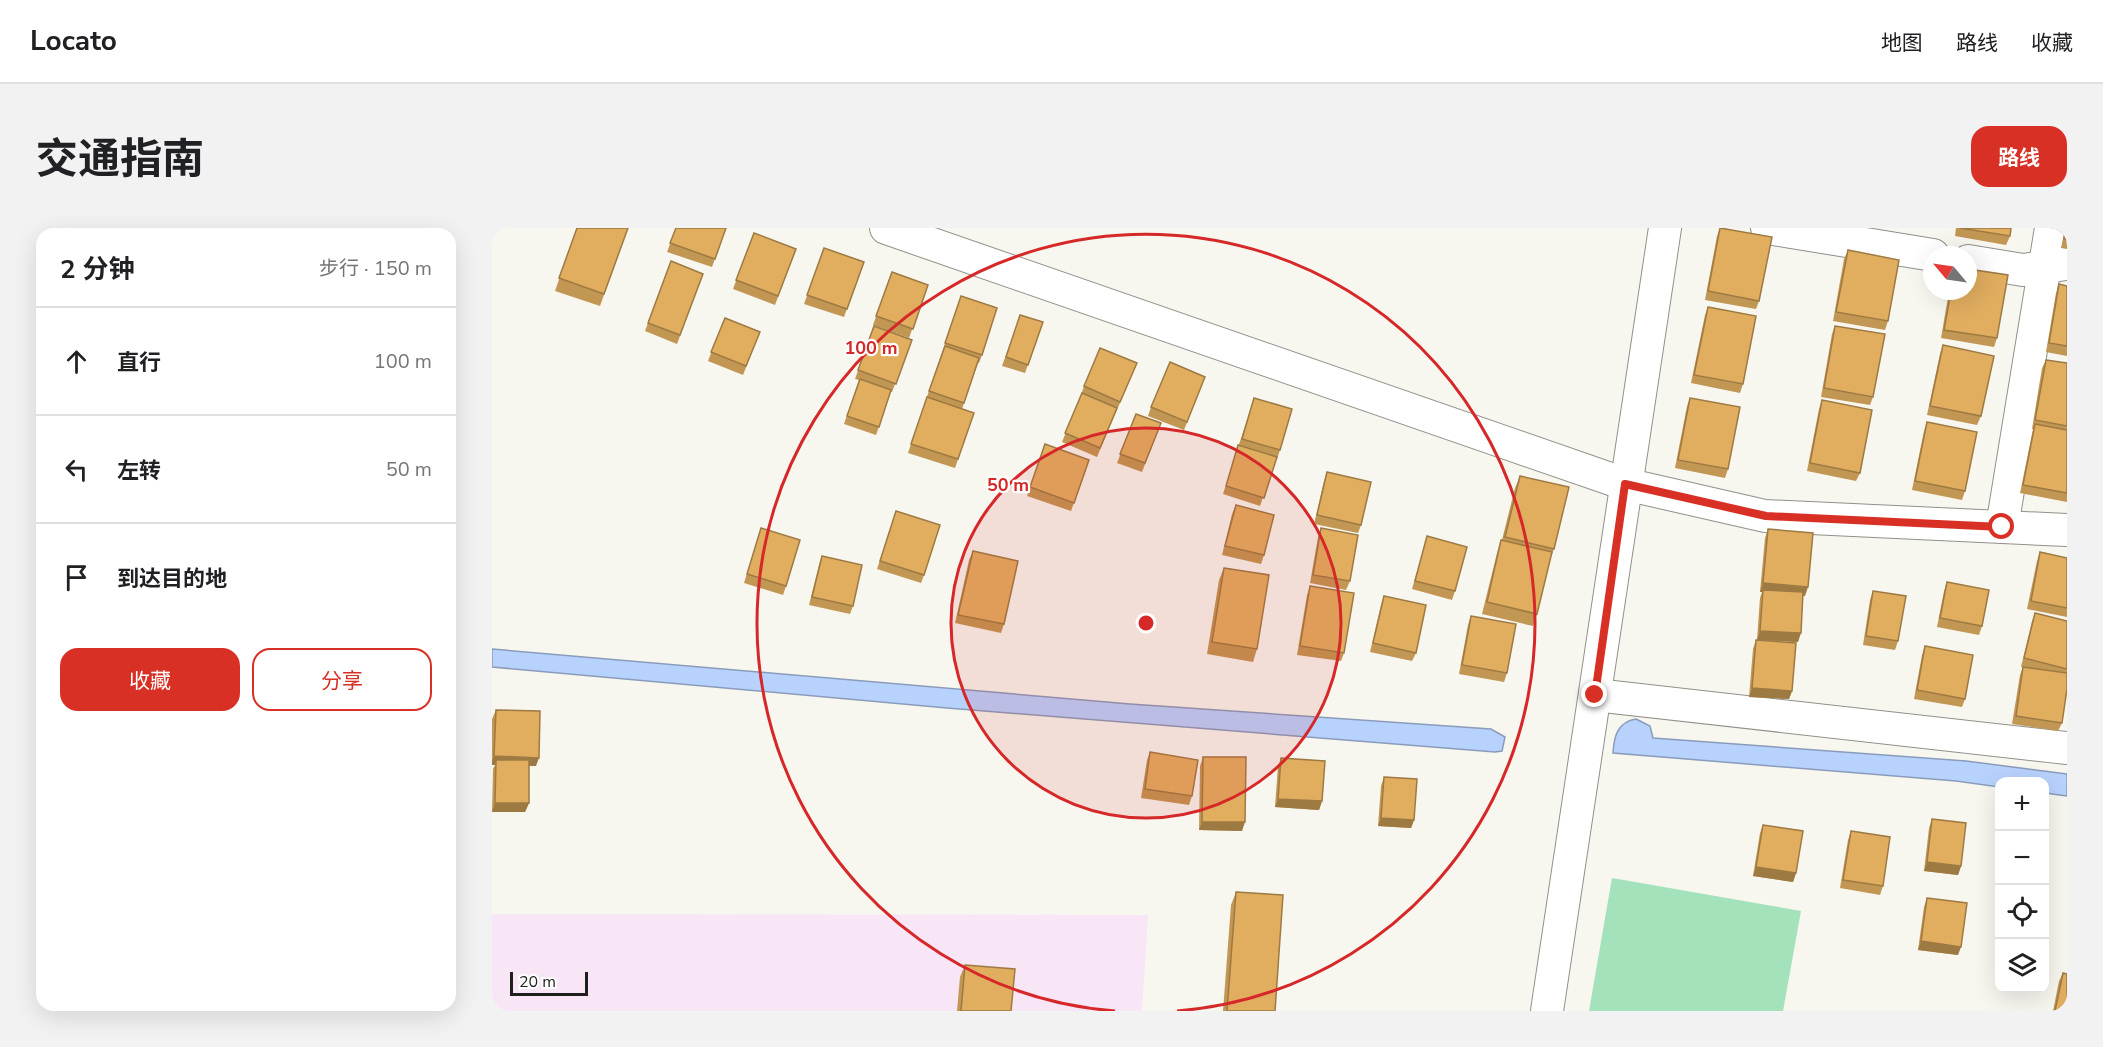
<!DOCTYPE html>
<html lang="zh">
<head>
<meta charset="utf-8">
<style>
  :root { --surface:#fff; --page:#f2f2f2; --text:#202124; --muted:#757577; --line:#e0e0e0; --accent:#d93025 }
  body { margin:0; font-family:"Nunito Sans","Noto Sans SC",sans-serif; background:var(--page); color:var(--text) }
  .controls { position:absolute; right:18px; bottom:18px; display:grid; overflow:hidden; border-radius:12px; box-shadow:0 6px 24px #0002 }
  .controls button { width:54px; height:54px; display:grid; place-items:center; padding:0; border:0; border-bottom:2px solid var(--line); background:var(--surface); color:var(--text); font:30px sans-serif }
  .compass { position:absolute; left:1431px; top:18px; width:54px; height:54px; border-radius:50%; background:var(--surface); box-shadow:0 6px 24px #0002; rotate:299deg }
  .scale { position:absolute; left:18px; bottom:15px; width:78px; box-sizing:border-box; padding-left:6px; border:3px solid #1e1e1b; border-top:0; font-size:16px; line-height:21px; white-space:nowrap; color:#1e1e1b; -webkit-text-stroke:4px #fff; paint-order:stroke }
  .stop { position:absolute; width:18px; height:18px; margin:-14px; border:4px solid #d93025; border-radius:50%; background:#fff }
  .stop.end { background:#d93025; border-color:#fff; box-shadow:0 2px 6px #0008 }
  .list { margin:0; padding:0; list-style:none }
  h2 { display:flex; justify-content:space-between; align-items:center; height:78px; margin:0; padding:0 24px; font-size:26px }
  h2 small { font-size:20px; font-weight:400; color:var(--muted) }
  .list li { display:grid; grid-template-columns:39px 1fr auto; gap:18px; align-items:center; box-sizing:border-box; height:108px; padding:0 24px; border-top:2px solid var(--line) }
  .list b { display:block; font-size:22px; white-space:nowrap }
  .list em { font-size:20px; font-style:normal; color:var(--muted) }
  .actions { display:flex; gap:12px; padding:18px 24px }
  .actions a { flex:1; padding:14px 0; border:2px solid var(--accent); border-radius:18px; text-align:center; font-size:21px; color:var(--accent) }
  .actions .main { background:var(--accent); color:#fff }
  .icon { flex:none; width:33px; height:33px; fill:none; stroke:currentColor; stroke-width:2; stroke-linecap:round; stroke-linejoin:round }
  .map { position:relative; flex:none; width:1575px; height:783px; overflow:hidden; border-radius:18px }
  header { display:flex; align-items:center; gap:36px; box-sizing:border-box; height:84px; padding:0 30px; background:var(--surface); border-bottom:2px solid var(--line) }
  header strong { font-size:28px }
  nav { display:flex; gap:33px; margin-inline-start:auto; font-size:21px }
  .intro { display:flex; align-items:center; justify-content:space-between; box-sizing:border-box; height:144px; padding:0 36px }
  h1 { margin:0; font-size:42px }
  .button { padding:15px 27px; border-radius:18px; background:var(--accent); color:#fff; font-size:21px; font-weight:700 }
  main { display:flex; gap:36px; padding:0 36px }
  aside { flex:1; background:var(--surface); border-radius:18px; box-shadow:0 6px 24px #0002 }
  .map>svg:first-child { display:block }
  .education { fill:#f8e5f5 }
  .green { fill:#a3e2bb }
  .water { fill:#b8d2fe; stroke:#8a9cba; stroke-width:1.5 }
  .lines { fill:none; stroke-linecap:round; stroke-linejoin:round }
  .minor-casing { stroke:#91908a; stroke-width:34 }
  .minor { stroke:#fff; stroke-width:32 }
  .wall { fill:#c29653 }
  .shaded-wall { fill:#9e7a43 }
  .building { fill:#e1ae60; stroke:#9e7a43; stroke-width:1.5 }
  .route { stroke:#d93025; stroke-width:8 }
  .ring { fill:none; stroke:#d62828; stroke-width:3 }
  .centre { fill:#d62828; stroke:#fff; stroke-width:3 }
  .ring-label { font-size:18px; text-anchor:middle; font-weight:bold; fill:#d62828; stroke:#fff; stroke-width:4.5; stroke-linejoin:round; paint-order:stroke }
</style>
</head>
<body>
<header>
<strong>Locato</strong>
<nav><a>地图</a><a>路线</a><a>收藏</a></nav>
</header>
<div class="intro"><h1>交通指南</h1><a class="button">路线</a></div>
<main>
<aside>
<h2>2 分钟<small>步行 · 150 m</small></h2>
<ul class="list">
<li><svg class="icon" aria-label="ahead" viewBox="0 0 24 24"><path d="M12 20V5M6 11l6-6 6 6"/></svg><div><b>直行</b></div><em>100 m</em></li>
<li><svg class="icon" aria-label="left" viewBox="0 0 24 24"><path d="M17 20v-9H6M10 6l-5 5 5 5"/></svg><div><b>左转</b></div><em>50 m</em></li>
<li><svg class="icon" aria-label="arrive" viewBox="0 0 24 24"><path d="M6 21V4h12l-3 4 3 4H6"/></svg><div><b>到达目的地</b></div></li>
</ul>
<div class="actions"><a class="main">收藏</a><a>分享</a></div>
</aside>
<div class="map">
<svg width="1575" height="783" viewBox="0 0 1575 783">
  <rect width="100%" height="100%" fill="#f7f6ef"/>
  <polygon class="education" points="0,686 656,687 650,783 0,783"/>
  <polygon class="green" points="1120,650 1309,683 1291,783 1097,783"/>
  <g class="water">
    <polygon points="0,421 638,476 999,501 1013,509 1010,523 1003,524 455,480 0,439"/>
    <path d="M1144,491L1158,498L1161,510L1474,533L1575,546V568L1553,565L1552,554H1508L1507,559L1464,553L1121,525C1122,509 1125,494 1144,491Z"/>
  </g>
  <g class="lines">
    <defs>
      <g id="minor">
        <polyline points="394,0 1133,256 1273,288 1575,302"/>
        <polyline points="1275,0 1441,27"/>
        <polyline points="1476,33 1531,42 1574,36"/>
        <polyline points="1510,299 1559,0"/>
        <polyline points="1103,467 1575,520"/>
        <polyline points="1055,783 1173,0"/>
      </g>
    </defs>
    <use href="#minor" class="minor-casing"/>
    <use href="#minor" class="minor"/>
  </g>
  <g class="wall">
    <polygon points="85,0 136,0 108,78 63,63"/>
    <polygon points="184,0 234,0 220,39 175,24"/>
    <polygon points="1228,0 1267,73 1264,81 1213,72 1225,8"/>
    <polygon points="1464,0 1519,0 1518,8 1514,17 1463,8"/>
    <polygon points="1573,0 1575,0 1575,21 1569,20"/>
    <polygon points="262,5 304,21 283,77 241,61"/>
    <polygon points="332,20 372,34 352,89 312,76"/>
    <polygon points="1356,22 1396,93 1393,102 1341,93 1352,31"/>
    <polygon points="179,33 211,46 185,116 153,103"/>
    <polygon points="400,44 436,57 417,110 381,97"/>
    <polygon points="1567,56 1575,58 1575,128 1554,124 1564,65"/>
    <polygon points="1457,63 1476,63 1505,110 1502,119 1449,110"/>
    <polygon points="469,68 490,127 487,135 486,135 470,181 482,185 463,240 416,225"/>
    <polygon points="1216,79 1251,156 1248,165 1199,155 1213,87"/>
    <polygon points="528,87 551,94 533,145 510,138"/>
    <polygon points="233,90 268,104 251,147 216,133"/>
    <polygon points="382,98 420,112 400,164 399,164 384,207 352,196 367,152 363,151"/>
    <polygon points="1343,98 1381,169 1378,177 1329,169 1340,106"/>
    <polygon points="1451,117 1489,188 1485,197 1435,187 1448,126"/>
    <polygon points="1554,132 1575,135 1575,274 1528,265 1541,201 1540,201 1550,140"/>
    <polygon points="645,135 605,229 570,214 589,167 592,158"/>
    <polygon points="713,149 692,202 656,188 659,179"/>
    <polygon points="762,170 788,222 785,231 784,231 768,278 731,266"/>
    <polygon points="1198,170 1236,241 1233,250 1183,240 1195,178"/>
    <polygon points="1330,172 1368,245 1364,253 1315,243 1327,181"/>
    <polygon points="644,186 669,195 650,244 625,235"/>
    <polygon points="1435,194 1473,263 1470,272 1420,262 1432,203"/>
    <polygon points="553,216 597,232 579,283 535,268"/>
    <polygon points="835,244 869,297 866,305 822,296 832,253"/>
    <polygon points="1028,248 1062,321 1059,329 1045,386 1041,398 990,386 1005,325 1009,312 1010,312 1023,260"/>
    <polygon points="744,277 772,327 769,336 730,327 740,286"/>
    <polygon points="401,292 432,347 429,355 385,341"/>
    <polygon points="269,300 294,358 291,367 252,355"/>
    <polygon points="829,300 858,353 854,362 818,355 826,309"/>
    <polygon points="1276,301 1313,368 1311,367 1306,414 1265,412 1268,370 1270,364 1268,364 1273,310"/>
    <polygon points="935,308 963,363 960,372 920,361"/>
    <polygon points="481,323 512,396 509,405 463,395 477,332"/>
    <polygon points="1548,324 1575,330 1575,389 1535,381 1545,333"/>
    <polygon points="330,328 361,378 358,386 317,377 327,337"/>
    <polygon points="732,340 765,421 761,434 715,426 727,352"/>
    <polygon points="1455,354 1490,398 1487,407 1445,399 1452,363"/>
    <polygon points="818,358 852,425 849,433 805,427 815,367"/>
    <polygon points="1381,363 1406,413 1403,422 1371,417 1378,372"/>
    <polygon points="892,368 924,425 920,433 878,424 889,377"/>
    <polygon points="1543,385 1575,393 1575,461 1570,495 1566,503 1520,496 1528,447 1531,439 1529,439 1540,393"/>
    <polygon points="979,388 1015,445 1012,454 967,446 976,397"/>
    <polygon points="1264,412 1300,463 1297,471 1257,469 1261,421"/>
    <polygon points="1433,418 1473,471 1470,479 1422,471 1430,427"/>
    <polygon points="4,482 44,538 37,538 37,575 33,584 0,584 1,541 3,537 0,537 0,491"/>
    <polygon points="658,524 700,568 697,577 649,570 655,532"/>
    <polygon points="711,529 750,603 707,602 708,538"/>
    <polygon points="789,530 830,573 827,582 783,579 786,538"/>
    <polygon points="892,549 922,592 919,600 886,598 889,558"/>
    <polygon points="1440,591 1469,638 1466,647 1432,643 1437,600"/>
    <polygon points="1271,597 1304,645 1301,654 1261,648 1268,605"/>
    <polygon points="1359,603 1391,658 1388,667 1348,660 1356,612"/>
    <polygon points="744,664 783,783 731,783 739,677"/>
    <polygon points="1435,670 1466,727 1426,722 1432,679"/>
    <polygon points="473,737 519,783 465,783 468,749"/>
    <polygon points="1571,745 1575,783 1561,783 1567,753"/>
  </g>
  <g class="shaded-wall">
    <polygon points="1271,355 1316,359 1313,368 1271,364 1271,362 1270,364 1268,364"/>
    <polygon points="1268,403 1309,405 1306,414 1265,412"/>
    <polygon points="1260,460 1300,463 1297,471 1257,469"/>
    <polygon points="2,528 47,530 44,538 4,537 4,532 3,537 0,537 0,533"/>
    <polygon points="786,571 830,573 827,582 783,579"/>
    <polygon points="3,575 37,575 33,584 0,584"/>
    <polygon points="889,590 922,592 919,600 886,598"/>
    <polygon points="710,594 753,594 750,603 707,602"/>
    <polygon points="1435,634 1469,638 1466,647 1432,643"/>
    <polygon points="1264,639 1304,645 1301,654 1261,648"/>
    <polygon points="1429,713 1469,719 1466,727 1426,722"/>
  </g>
  <g class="building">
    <polygon points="85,0 136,0 112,66 67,50"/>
    <polygon points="184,0 234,0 223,31 178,15"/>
    <polygon points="1228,0 1280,9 1267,73 1216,63"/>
    <polygon points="1468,0 1519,0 1518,8"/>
    <polygon points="1574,0 1575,0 1575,12 1572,11"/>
    <polygon points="262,5 304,21 286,68 244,52"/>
    <polygon points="332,20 372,34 355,81 315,67"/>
    <polygon points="1356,22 1407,32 1396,93 1344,84"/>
    <polygon points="179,33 211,46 188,107 156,95"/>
    <polygon points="1476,41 1516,47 1505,110 1452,102 1459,63 1476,63"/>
    <polygon points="400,44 436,57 421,101 384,88"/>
    <polygon points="1567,56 1575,58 1575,118 1557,115"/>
    <polygon points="469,68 505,80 490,127 453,115"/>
    <polygon points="1216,79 1264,88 1251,156 1202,147"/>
    <polygon points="528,87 551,94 536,137 514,129"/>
    <polygon points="233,90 268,104 254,138 219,124"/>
    <polygon points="382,98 420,112 404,156 366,142"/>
    <polygon points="1343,98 1393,106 1381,169 1332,160"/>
    <polygon points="1451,117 1502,128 1489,188 1438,178"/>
    <polygon points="453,118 487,130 472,175 437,163"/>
    <polygon points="608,120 645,135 628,174 592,158"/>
    <polygon points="1554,132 1575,135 1575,198 1543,192"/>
    <polygon points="678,134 713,149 695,194 659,179"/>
    <polygon points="368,151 399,162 387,199 355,188"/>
    <polygon points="590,165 625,180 608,220 573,205"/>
    <polygon points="435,169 482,185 466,231 419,216"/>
    <polygon points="762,170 800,181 788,222 750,211"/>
    <polygon points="1198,170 1248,179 1236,241 1186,232"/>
    <polygon points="1330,172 1380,182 1368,245 1318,235"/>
    <polygon points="644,186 669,195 653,235 628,226"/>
    <polygon points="1435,194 1485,204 1473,263 1423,253"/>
    <polygon points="1543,196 1575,202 1575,265 1531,257"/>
    <polygon points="553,216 597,232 582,275 538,259"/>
    <polygon points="746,217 785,229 772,270 734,258"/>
    <polygon points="835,244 879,254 869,297 825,287"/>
    <polygon points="1028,248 1077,259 1062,321 1013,309"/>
    <polygon points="744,277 782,287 772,327 733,318"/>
    <polygon points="404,283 448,297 432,347 388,333"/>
    <polygon points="269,300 308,312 294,358 255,346"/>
    <polygon points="829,300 866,307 858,353 821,347"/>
    <polygon points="1276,301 1321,305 1316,359 1271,355"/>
    <polygon points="935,308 975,319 963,363 923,353"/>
    <polygon points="1009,312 1060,324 1045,386 995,374"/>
    <polygon points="481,323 526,333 512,396 466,387"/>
    <polygon points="1548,324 1575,330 1575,380 1539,373"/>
    <polygon points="330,328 370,337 361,378 320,369"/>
    <polygon points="732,340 777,347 765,421 720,414"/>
    <polygon points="1455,354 1497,362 1490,398 1448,390"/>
    <polygon points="818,358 862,365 852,425 808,418"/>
    <polygon points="1271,362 1311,364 1309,405 1268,403"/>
    <polygon points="1381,363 1414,368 1406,413 1374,408"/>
    <polygon points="892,368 934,377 924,425 881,415"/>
    <polygon points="1543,385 1575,393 1575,441 1532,430"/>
    <polygon points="979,388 1024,396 1015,445 970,437"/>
    <polygon points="1264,412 1304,415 1300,463 1260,460"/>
    <polygon points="1433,418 1481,427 1473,471 1425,462"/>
    <polygon points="1531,439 1575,445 1575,461 1570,495 1524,488"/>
    <polygon points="4,482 48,483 47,530 2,528"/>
    <polygon points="658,524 706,532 700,568 653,561"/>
    <polygon points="711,529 754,529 753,594 710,594"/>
    <polygon points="789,530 833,533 830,573 786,571"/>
    <polygon points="4,532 37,532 37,575 3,575"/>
    <polygon points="892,549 925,551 922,592 889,590"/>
    <polygon points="1440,591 1474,595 1469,638 1435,634"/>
    <polygon points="1271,597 1311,603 1304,645 1264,639"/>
    <polygon points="1359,603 1398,609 1391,658 1351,652"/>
    <polygon points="744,664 791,667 783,783 735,783"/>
    <polygon points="1435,670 1475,675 1469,719 1429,713"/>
    <polygon points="473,737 523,741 519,783 469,783"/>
    <polygon points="1571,745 1575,746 1575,783 1563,783"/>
  </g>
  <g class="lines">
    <polyline class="route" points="1103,467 1133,256 1274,288 1510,299"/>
  </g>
  <circle cx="654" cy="395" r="195" fill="#d62828" fill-opacity=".12"/>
  <g class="ring">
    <circle cx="654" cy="395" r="195"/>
    <path d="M623 783A389 389 0 1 1 685 783"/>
  </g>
  <circle cx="654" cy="395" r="9" class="centre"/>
  <g class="ring-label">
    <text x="379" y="126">100 m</text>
    <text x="516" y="263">50 m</text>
  </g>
</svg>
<div class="controls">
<button>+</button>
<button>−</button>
<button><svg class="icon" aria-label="locate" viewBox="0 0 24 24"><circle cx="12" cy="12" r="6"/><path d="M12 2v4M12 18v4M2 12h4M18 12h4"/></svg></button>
<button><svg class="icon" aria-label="layers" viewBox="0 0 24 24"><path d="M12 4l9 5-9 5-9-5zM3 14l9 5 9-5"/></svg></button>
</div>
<svg class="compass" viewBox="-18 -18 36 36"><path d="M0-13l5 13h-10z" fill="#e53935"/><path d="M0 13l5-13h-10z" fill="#757577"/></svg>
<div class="scale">20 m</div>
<div class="stop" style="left:1510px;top:299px"></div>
<div class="stop end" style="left:1103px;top:467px"></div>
</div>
</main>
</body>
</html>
